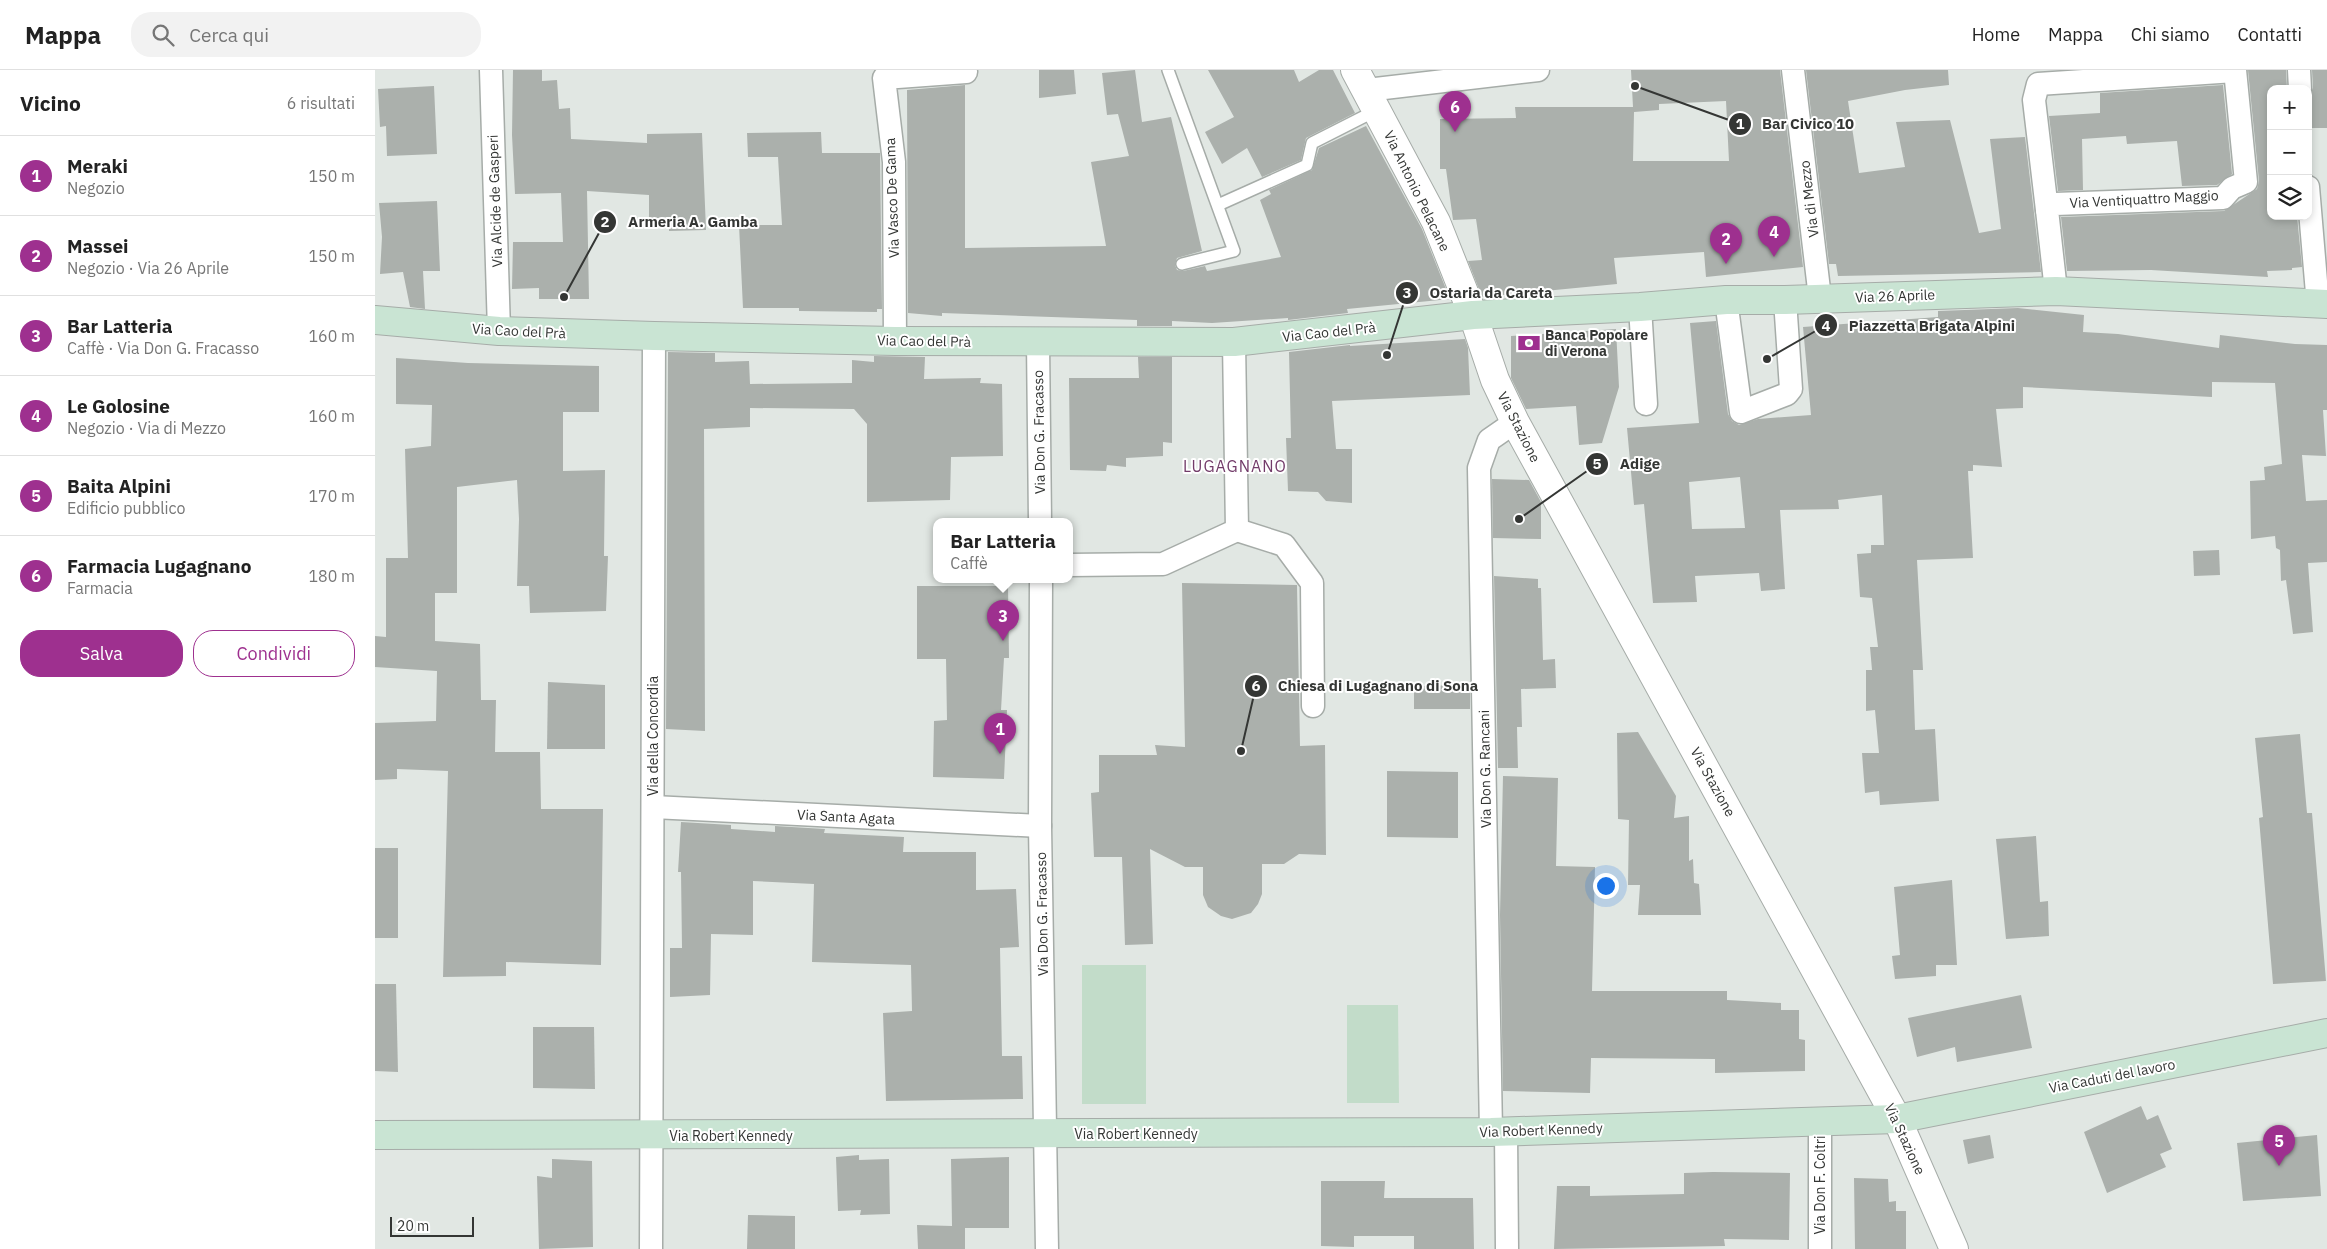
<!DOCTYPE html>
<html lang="it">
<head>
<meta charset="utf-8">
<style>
  :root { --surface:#fff; --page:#f2f2f2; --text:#222; --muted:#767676; --line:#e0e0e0; --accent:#9e308f }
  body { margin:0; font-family:"IBM Plex Sans",sans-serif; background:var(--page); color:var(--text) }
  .controls { position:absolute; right:15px; top:15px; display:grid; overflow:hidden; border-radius:10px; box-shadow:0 2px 8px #0003 }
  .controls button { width:45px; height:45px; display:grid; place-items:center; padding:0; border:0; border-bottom:1px solid var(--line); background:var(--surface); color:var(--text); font:25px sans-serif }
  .scale { position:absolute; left:15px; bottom:12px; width:84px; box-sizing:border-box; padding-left:5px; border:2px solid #343634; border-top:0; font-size:14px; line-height:18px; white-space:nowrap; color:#343634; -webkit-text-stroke:4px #fff; paint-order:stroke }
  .you { position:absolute; left:1230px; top:815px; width:18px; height:18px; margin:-12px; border:4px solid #fff; border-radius:50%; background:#1a73e8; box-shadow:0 0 0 8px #1a73e833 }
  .badge { display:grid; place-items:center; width:32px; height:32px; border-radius:50%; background:var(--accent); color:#fff; font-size:16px; font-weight:700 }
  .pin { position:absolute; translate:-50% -41px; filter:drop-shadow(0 1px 2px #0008) }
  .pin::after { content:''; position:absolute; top:26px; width:18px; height:15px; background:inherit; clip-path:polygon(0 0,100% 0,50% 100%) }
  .popup { position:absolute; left:558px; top:448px; width:140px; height:65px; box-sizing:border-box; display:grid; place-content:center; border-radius:10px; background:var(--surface); filter:drop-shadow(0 1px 4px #0005); font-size:16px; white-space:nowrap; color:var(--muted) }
  .popup b { font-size:19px; color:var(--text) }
  .popup::after { content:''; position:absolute; left:50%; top:100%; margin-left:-10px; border:10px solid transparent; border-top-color:var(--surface) }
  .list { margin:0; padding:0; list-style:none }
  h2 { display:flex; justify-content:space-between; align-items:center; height:65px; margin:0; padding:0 20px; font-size:21px }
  h2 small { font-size:16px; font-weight:400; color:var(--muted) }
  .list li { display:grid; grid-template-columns:32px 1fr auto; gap:15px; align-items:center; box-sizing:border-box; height:80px; padding:0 20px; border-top:1px solid var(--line) }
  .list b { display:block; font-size:19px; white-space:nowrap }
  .list p { margin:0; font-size:16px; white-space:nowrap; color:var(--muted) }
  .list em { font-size:16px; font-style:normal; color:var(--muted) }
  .actions { display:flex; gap:10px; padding:15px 20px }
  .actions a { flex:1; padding:11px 0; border:1px solid var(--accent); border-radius:20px; text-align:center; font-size:18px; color:var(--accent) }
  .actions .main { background:var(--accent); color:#fff }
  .icon { flex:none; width:28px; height:28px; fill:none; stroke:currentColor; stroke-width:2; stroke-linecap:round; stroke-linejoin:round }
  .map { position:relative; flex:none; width:1952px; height:1179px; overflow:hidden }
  header { display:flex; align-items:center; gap:30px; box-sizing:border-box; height:70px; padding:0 25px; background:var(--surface); border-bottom:1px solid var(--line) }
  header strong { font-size:24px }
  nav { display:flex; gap:28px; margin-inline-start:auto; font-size:18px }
  .search { width:350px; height:45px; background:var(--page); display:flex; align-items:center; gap:12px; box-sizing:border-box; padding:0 18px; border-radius:20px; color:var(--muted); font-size:19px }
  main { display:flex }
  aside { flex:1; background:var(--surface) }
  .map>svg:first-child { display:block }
  .green { fill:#c2dcc9 }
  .building { fill:#abb0ac; fill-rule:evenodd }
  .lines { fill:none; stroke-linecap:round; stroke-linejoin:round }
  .service-casing { stroke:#a6aca8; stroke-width:14 }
  .minor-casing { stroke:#a6aca8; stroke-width:25 }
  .tertiary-casing { stroke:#a6aca8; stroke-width:30 }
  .secondary-casing { stroke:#a6aca8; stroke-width:30 }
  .service { stroke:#fff; stroke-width:11 }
  .minor { stroke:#fff; stroke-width:22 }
  .tertiary { stroke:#fff; stroke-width:28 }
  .secondary { stroke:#c9e4d3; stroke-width:28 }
  .labels { text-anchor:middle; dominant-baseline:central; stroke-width:4; stroke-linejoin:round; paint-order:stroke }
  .street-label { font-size:14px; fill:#343634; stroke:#fff }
  .poi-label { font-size:14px; font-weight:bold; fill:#343634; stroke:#fff; text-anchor:start }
  .quarter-label { font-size:16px; letter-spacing:1px; fill:#723b69; stroke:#fff }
  .leader { fill:none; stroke:#343634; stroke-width:2 }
  .callout-dot { fill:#343634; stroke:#fff; stroke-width:2 }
  .mark-label { font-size:15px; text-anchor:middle; font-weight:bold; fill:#fff }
  .callout-label { font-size:15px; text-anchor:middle; font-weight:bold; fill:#343634; stroke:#fff; stroke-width:4; stroke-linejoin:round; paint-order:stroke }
</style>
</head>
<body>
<header>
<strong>Mappa</strong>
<div class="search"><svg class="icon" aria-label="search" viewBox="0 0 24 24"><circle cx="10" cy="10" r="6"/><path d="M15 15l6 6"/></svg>Cerca qui</div>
<nav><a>Home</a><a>Mappa</a><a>Chi siamo</a><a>Contatti</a></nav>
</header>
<main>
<aside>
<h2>Vicino<small>6 risultati</small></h2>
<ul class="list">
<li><span class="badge">1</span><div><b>Meraki</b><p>Negozio</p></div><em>150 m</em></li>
<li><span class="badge">2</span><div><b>Massei</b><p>Negozio · Via 26 Aprile</p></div><em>150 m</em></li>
<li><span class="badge">3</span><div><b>Bar Latteria</b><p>Caffè · Via Don G. Fracasso</p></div><em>160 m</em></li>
<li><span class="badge">4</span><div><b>Le Golosine</b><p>Negozio · Via di Mezzo</p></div><em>160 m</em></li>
<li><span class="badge">5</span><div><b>Baita Alpini</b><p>Edificio pubblico</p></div><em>170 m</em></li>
<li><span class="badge">6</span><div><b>Farmacia Lugagnano</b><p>Farmacia</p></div><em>180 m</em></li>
</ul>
<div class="actions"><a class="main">Salva</a><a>Condividi</a></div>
</aside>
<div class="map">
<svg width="1952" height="1179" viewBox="0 0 1952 1179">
  <rect width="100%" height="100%" fill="#e1e7e3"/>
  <g class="green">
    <rect x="707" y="895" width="64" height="139"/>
    <polygon points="972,935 1023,935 1024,1033 972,1033"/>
  </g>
  <g class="building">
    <polygon points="138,0 167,0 167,11 182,10 184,39 195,38 196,69 272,73 272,64 327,63 331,160 294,161 294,147 274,149 274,125 212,121 214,229 164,229 164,218 137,219 138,172 188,172 186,123 140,124 137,65"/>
    <polygon points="664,0 699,0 701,24 664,28"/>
    <polygon points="760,0 767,52 796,47 827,181 802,188 800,195 802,200 808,201 830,196 832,201 906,187 885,130 896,124 894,120 937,100 944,78 991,56 1047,159 1075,229 972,239 973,243 913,250 913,248 837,253 797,251 797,256 762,256 762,250 567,243 567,246 533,243 532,20 590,15 590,178 731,176 716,92 754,86 743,44 732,45 727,3"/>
    <polygon points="833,0 919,0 924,12 944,0 958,0 980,43 931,68 926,90 887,107 872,78 847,94 830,62 859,47"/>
    <path d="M1256,0H1405L1428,197L1331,207L1329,182L1239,188L1242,214L1107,227L1093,191L1107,190L1101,149L1078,150L1071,99H1065V49L1141,48L1140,37H1258ZM1351,31L1354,91H1258L1259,42L1284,40V34Z"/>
    <polygon points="1431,0 1573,0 1574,15 1530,20 1473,31 1484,103 1530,97 1521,52 1575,50 1604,163 1626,159 1615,69 1650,67 1666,202 1463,206 1461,194 1454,194"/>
    <polygon points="1873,0 1911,0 1912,19 1896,19 1896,146 1922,146 1927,197 1917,198 1917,200 1892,201 1893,207 1776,200 1692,201 1686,147 1849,141 1882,119 1884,111"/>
    <polygon points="1937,0 1952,0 1952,58 1933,58 1933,29 1938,18"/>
    <polygon points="1848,15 1857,104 1842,115 1807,116 1802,71 1752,74 1751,66 1707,69 1708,120 1683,121 1674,46 1725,43 1725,23"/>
    <polygon points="59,16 62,84 12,86 11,56 5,57 3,19"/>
    <polygon points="446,62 447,83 505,83 507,239 502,239 502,242 424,241 424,238 368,238 364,155 407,155 403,87 373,87 372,63"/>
    <polygon points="62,131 65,201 48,201 50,239 35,237 28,202 5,204 7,167 4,133"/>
    <path d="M1643,238L1709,245L1708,262L1743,264L1844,278L1845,265L1920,274L1952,275V340H1948L1951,386L1927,385L1931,431L1952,430V492L1933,493L1938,562L1918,564L1911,510L1906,511L1905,480L1901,478L1900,466L1876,469L1875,411L1890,410L1889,397L1907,394L1900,313L1837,312V327L1648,317V338L1621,339L1627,397L1598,395V401H1593L1598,488L1542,490L1548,600H1538L1540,660L1560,659L1564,731L1505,735L1504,721L1490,723L1487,683H1504L1500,640L1491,641V600H1497L1495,577H1503L1497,528L1485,527L1482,484L1496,483V475H1509L1507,425L1463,430L1464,439L1405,440L1410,519L1386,521L1384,503L1320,506L1322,532L1278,533L1269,434L1259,435L1252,358L1324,353L1315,253L1341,251L1353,344L1357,351L1364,355L1383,349L1436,345L1428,257L1563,247V241ZM1365,407L1370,458L1317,459L1314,412Z"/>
    <polygon points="1241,259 1244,317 1227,373 1204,375 1201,336 1151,339 1136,308 1136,266"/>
    <polygon points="1090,269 1093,278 1095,325 957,331 961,379 977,379 977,433 951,431 943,422 913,421 911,368 916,368 914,282 975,275 975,276"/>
    <polygon points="293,282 340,283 340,292 374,291 375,314 477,313 477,290 499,292 499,286 550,287 549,309 606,308 605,313 627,314 628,386 576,387 575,430 492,432 492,354 479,339 375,338 375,357 329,359 330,661 291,659"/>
    <polygon points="763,287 797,287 797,373 788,372 788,386 751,388 751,397 732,395 731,401 695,400 694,308 764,308"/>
    <polygon points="21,288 93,293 224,296 224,342 188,342 188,401 230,400 229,486 233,486 231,541 155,543 154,516 142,516 144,449 142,410 82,417 82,523 60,523 60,571 105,574 106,630 121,630 120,682 165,682 166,739 228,739 226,895 131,892 131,906 68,907 73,701 22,699 22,709 0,710 0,653 61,651 62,601 0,597 0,566 11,567 11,488 33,488 30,379 56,376 57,335 21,334"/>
    <polygon points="1117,409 1154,410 1166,432 1166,469 1118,468"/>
    <polygon points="1844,480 1845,505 1819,506 1818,481"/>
    <polygon points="1119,506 1163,509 1163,518 1166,518 1168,590 1180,589 1181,618 1146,619 1147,657 1142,657 1143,698 1123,698"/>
    <polygon points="807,513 922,515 925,676 950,675 951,785 924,784 909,794 887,794 887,824 883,834 876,843 857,849 846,846 833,837 828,825 828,797 810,797 775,779 778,874 750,875 747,787 719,787 716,723 724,722 724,685 782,685 780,675 810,677"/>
    <polygon points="542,516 633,516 634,588 629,588 626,640 632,640 629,709 558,707 559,651 572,650 571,589 542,589"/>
    <polygon points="173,612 230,615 230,679 172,679"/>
    <polygon points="1095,615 1095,639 1039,639 1039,616"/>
    <polygon points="1263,662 1301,726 1299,748 1314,746 1314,791 1318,789 1319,813 1324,814 1326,845 1263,845 1265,815 1253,815 1254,750 1243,749 1242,663"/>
    <polygon points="1925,664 1932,743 1937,743 1951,911 1898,914 1884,748 1888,747 1880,668"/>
    <polygon points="1012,701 1083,702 1083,768 1012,767"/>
    <polygon points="1128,706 1183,708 1181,796 1220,797 1217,921 1352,921 1352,930 1406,933 1406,940 1424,940 1424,969 1430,970 1430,1001 1340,1003 1340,989 1216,988 1215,1023 1128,1021 1125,845"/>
    <polygon points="306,752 356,755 356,759 400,762 400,756 450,759 449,763 529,767 528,782 601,782 601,820 641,819 644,877 625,878 627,986 647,986 648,1029 511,1031 508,943 537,941 536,895 437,892 439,814 378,811 378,865 336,864 335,925 295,927 295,878 307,878 306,802 303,802"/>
    <polygon points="1661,766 1665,832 1673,831 1674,866 1631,869 1621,769"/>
    <rect x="0" y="778" width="23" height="90"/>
    <polygon points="1577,810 1582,895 1561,895 1561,906 1520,909 1517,886 1525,885 1519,817"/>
    <polygon points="0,914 21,914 23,1002 0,1001"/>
    <polygon points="1646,925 1657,978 1582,992 1580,977 1542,987 1533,948"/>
    <polygon points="158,957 219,957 220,1019 158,1018"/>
    <polygon points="1766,1036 1772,1050 1783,1045 1797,1079 1785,1084 1791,1097 1732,1123 1709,1062"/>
    <polygon points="1615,1065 1619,1088 1593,1094 1588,1070"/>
    <polygon points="1942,1065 1946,1126 1868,1131 1862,1073"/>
    <polygon points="484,1085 484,1090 514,1089 515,1144 485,1145 486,1140 463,1141 461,1087"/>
    <polygon points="634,1087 634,1158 590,1158 590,1179 543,1179 542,1155 577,1156 576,1089"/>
    <polygon points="177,1089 217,1091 218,1177 164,1179 162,1106 177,1108"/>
    <polygon points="1338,1102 1415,1103 1414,1170 1349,1169 1350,1176 1179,1179 1182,1116 1215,1116 1215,1126 1309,1124 1309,1103"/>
    <polygon points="1479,1108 1513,1109 1514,1132 1521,1131 1521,1141 1531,1141 1531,1179 1480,1179"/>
    <polygon points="946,1111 1010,1111 1009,1128 1098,1128 1099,1179 1039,1179 1039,1166 979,1166 979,1177 946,1176"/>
    <polygon points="373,1145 420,1146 420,1179 372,1179"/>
  </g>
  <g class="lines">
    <defs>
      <g id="service">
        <polyline points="793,0 859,181 807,194"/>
        <polyline points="843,135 932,95 937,73 1002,40"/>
      </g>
      <g id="minor">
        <polyline points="116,0 124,261"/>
        <polyline points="1418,0 1445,228"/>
        <polyline points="1924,0 1925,19"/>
        <polyline points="992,20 1163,0"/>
        <polyline points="1933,117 1943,235"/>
        <polyline points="1672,140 1659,30 1663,14 1860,1"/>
        <polyline points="1681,221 1672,140 1680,134 1848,128 1857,118 1871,112 1860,0"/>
        <polyline points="1351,230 1366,342 1412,324 1416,319 1410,230"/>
        <polyline points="1265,237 1271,334"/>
        <polyline points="520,271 519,92 509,8 591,2"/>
        <polyline points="663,272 665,452"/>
        <polyline points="862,460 909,475 937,513 938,636"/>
        <polyline points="694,495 788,494 862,460 859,272"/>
        <polyline points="666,510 665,756 672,1179"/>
        <polyline points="278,737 665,756"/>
        <polyline points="1445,1051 1445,1179"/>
        <polyline points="1116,1062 1104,398 1114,370 1140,352"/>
        <polyline points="1131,1062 1132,1179"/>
        <polyline points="276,1179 279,266"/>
      </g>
      <polyline id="tertiary" points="980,0 1061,152 1098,245 1120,310 1140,352 1522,1049 1579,1179"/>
      <g id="secondary">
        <polyline points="0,250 124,261 279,266 520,271 859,272 1098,245 1265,237 1351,230 1410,230 1681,221 1952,234"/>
        <polyline points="0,1065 1116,1062 1522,1049 1952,963"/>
      </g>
    </defs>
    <use href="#service" class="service-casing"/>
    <use href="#minor" class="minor-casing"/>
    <use href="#tertiary" class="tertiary-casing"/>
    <use href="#secondary" class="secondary-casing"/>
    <use href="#service" class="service"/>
    <use href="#minor" class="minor"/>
    <use href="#tertiary" class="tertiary"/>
    <use href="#secondary" class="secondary"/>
  </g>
  <defs>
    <symbol id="bank-bare" viewBox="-9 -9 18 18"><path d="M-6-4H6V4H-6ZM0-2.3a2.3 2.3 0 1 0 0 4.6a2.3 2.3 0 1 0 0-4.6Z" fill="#9e308f" stroke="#fff" stroke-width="2.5" paint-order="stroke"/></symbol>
  </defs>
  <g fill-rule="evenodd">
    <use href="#bank-bare" x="1138" y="257" width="32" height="32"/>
  </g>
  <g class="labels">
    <g class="street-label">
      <text transform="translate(1042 121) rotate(64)">Via Antonio Pelacane</text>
      <text transform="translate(517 128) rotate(-92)">Via Vasco De Gama</text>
      <text transform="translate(1434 129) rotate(-97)">Via di Mezzo</text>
      <text transform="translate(1769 129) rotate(-3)">Via Ventiquattro Maggio</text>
      <text transform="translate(120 131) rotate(-92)">Via Alcide de Gasperi</text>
      <text transform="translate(1520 226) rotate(-2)">Via 26 Aprile</text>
      <text transform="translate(144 261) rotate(3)">Via Cao del Prà</text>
      <text transform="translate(954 262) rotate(-6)">Via Cao del Prà</text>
      <text transform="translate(549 271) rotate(1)">Via Cao del Prà</text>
      <text transform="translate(1144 357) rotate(63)">Via Stazione</text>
      <text transform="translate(664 362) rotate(-91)">Via Don G. Fracasso</text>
      <text transform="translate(278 666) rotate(-90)">Via della Concordia</text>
      <text transform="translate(1110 699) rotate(-91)">Via Don G. Rancani</text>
      <text transform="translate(1338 712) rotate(61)">Via Stazione</text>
      <text transform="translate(471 747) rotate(3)">Via Santa Agata</text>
      <text transform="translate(667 844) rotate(-91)">Via Don G. Fracasso</text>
      <text transform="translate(1737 1006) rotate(-11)">Via Caduti del lavoro</text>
      <text transform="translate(1166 1060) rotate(-2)">Via Robert Kennedy</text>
      <text x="761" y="1064">Via Robert Kennedy</text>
      <text x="356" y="1066">Via Robert Kennedy</text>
      <text transform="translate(1530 1069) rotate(65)">Via Stazione</text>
      <text transform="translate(1445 1115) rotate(-90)">Via Don F. Coltri</text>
    </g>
    <g class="poi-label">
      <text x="1170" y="265">Banca Popolare<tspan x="1170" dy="16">di Verona</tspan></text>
    </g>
    <g class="quarter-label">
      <text x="860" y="396">LUGAGNANO</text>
    </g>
  </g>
  <path class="leader" d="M1260 16L1365 54M189 227L230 152M1012 285L1032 223M1392 289L1451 255M1144 449L1222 394M866 681L881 616"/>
  <g class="callout-dot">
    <circle cx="1260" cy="16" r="5"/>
    <circle cx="189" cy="227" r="5"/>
    <circle cx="1012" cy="285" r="5"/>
    <circle cx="1392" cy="289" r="5"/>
    <circle cx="1144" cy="449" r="5"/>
    <circle cx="866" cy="681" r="5"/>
    <circle cx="1365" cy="54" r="12"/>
    <circle cx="230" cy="152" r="12"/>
    <circle cx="1032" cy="223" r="12"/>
    <circle cx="1451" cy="255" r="12"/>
    <circle cx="1222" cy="394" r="12"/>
    <circle cx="881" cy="616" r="12"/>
  </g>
  <g class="mark-label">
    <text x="1365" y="59">1</text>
    <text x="230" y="157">2</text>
    <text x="1032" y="228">3</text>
    <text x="1451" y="261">4</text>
    <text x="1222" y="399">5</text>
    <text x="881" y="621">6</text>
  </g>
  <g class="callout-label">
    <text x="1433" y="59">Bar Civico 10</text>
    <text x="318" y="157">Armeria A. Gamba</text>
    <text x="1116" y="228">Ostaria da Careta</text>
    <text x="1557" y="261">Piazzetta Brigata Alpini</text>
    <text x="1265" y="399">Adige</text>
    <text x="1003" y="621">Chiesa di Lugagnano di Sona</text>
  </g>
</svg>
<div class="controls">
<button>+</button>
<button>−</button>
<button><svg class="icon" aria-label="layers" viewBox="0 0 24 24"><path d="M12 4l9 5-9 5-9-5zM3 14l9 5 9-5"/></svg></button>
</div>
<div class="scale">20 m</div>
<div class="you"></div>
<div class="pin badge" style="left:625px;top:684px">1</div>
<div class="pin badge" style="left:1351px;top:194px">2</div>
<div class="pin badge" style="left:628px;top:571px">3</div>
<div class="popup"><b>Bar Latteria</b>Caffè</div>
<div class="pin badge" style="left:1399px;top:187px">4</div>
<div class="pin badge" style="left:1904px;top:1096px">5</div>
<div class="pin badge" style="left:1080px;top:62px">6</div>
</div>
</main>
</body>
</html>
